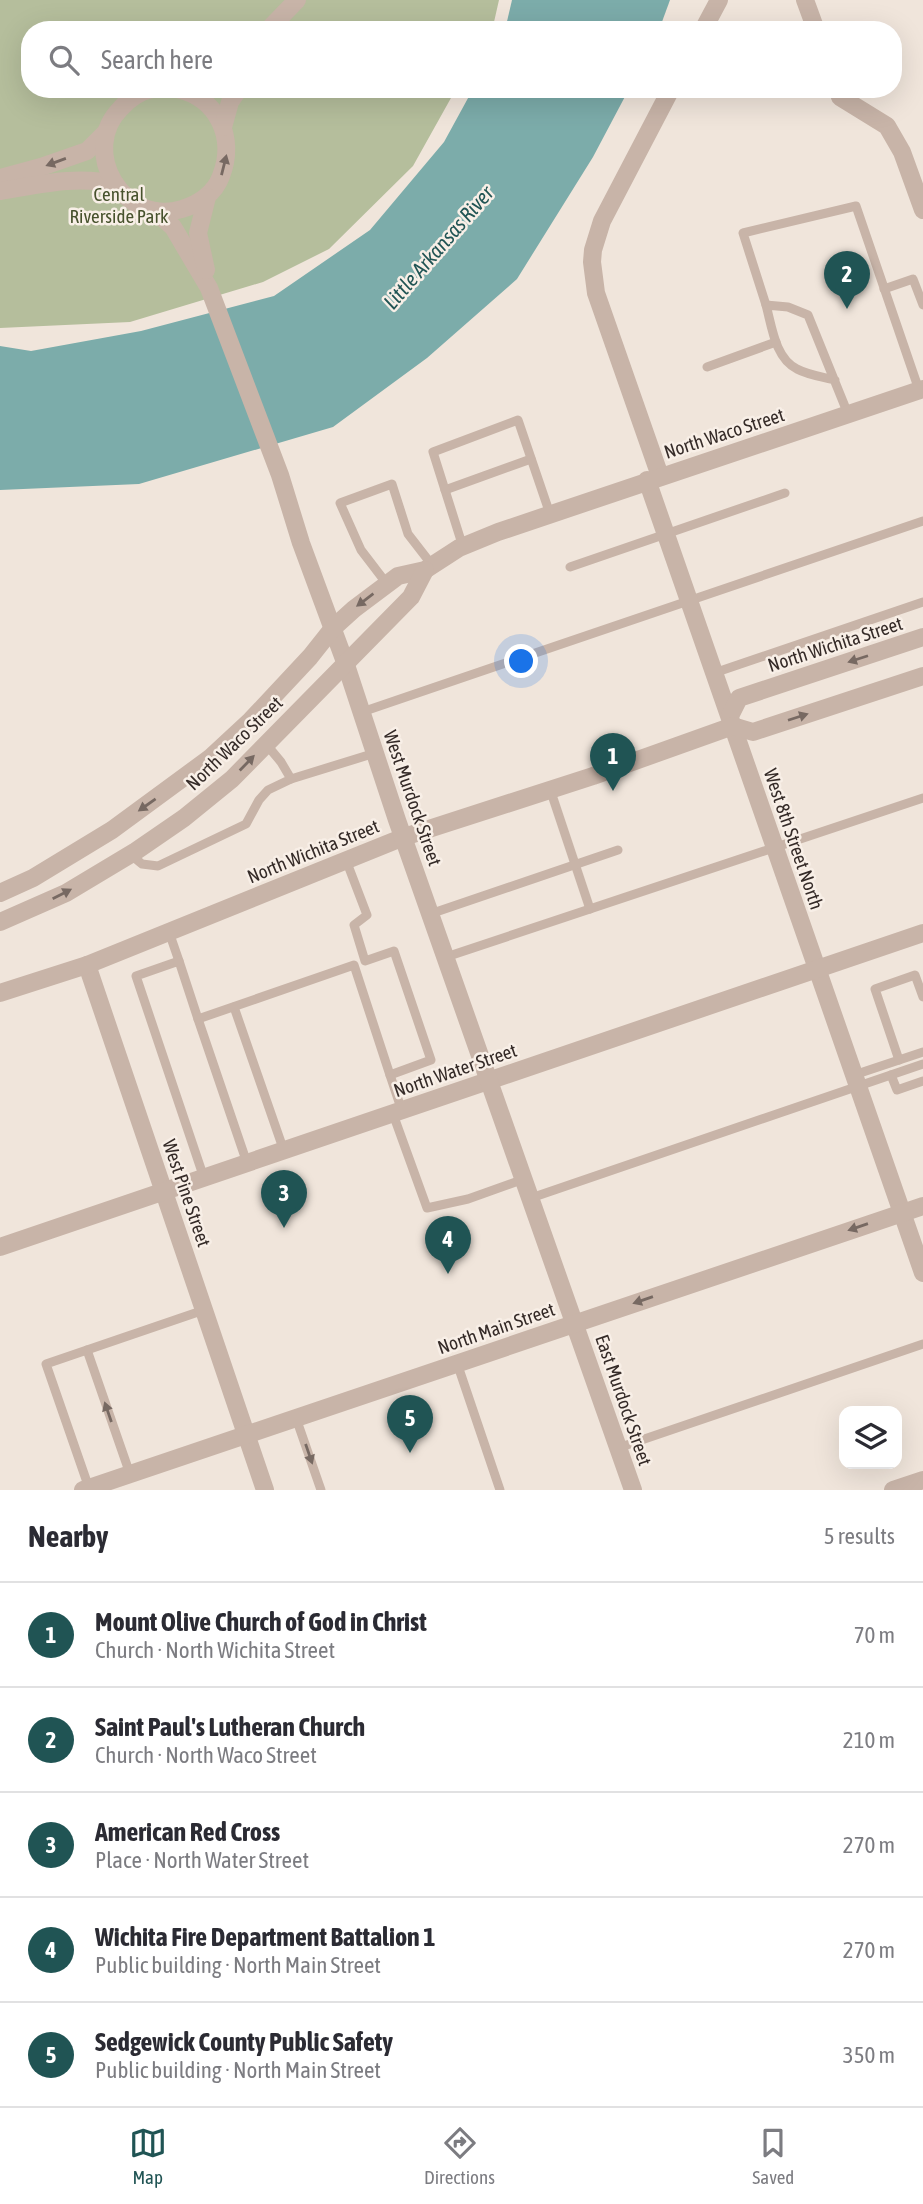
<!DOCTYPE html>
<html lang="en">
<head>
<meta charset="utf-8">
<style>
  :root { --surface:#fff; --page:#f7f7f7; --text:#2b2b33; --muted:#7c7c81; --line:#e1e1e2; --accent:#205454 }
  body { margin:0; font-family:"Asap Condensed",sans-serif; background:var(--page); color:var(--text) }
  .controls { position:absolute; right:21px; bottom:21px; display:grid; overflow:hidden; border-radius:14px; box-shadow:0 7px 28px #0002 }
  .controls button { width:63px; height:63px; display:grid; place-items:center; padding:0; border:0; border-bottom:2px solid var(--line); background:var(--surface); color:var(--text); font:35px sans-serif }
  .you { position:absolute; left:522px; top:662px; width:24px; height:24px; margin:-18px; border:5px solid #fff; border-radius:50%; background:#1a73e8; box-shadow:0 0 0 10px #1a73e833 }
  .badge { display:grid; place-items:center; width:46px; height:46px; border-radius:50%; background:var(--accent); color:#fff; font-size:23px; font-weight:700 }
  .pin { position:absolute; translate:-50% -58px; filter:drop-shadow(0 2px 4px #0008) }
  .pin::after { content:''; position:absolute; top:37px; width:24px; height:21px; background:inherit; clip-path:polygon(0 0,100% 0,50% 100%) }
  .list { margin:0; padding:0; list-style:none }
  h2 { display:flex; justify-content:space-between; align-items:center; height:91px; margin:0; padding:0 28px; font-size:30px }
  h2 small { font-size:23px; font-weight:400; color:var(--muted) }
  .list li { display:grid; grid-template-columns:46px 1fr auto; gap:21px; align-items:center; box-sizing:border-box; height:105px; padding:0 28px; border-top:2px solid var(--line) }
  .list b { display:block; font-size:26px; white-space:nowrap }
  .list p { margin:0; font-size:23px; white-space:nowrap; color:var(--muted) }
  .list em { font-size:23px; font-style:normal; color:var(--muted) }
  .icon { flex:none; width:38px; height:38px; fill:none; stroke:currentColor; stroke-width:2; stroke-linecap:round; stroke-linejoin:round }
  .map { position:relative; flex:none; width:923px; height:1490px; overflow:hidden }
  .search { position:absolute; background:var(--surface); box-shadow:0 7px 28px #0002; left:21px; right:21px; top:21px; height:77px; display:flex; align-items:center; gap:18px; box-sizing:border-box; padding:0 24px; border-radius:28px; color:var(--muted); font-size:26px }
  .sheet { height:616px; background:var(--surface) }
  nav { display:flex; justify-content:space-around; align-items:center; box-sizing:border-box; height:98px; border-top:2px solid var(--line); background:var(--surface); font-size:19px; color:var(--muted) }
  nav a { display:grid; justify-items:center; gap:4px }
  nav .on { color:var(--accent) }
  .map>svg:first-child { display:block }
  .green { fill:#b5be9c }
  .water { fill:#7cacaa }
  .lines { fill:none; stroke-linecap:round; stroke-linejoin:round }
  .service { stroke:#c8b4a8; stroke-width:9 }
  .minor { stroke:#c8b4a8; stroke-width:18 }
  .tertiary { stroke:#c8b4a8; stroke-width:18 }
  .oneway { fill:#776962 }
  .labels { text-anchor:middle; dominant-baseline:central; stroke-width:5; stroke-linejoin:round; paint-order:stroke }
  .park-label { font-size:19px; fill:#47522d; stroke:#f8efe7 }
  .street-label { font-size:19px; fill:#352b28; stroke:#f8efe7 }
  .water-label { font-size:21px; font-style:italic; fill:#205454; stroke:#f8efe7 }
</style>
</head>
<body>
<div class="map">
<svg width="923" height="1490" viewBox="0 0 923 1490">
  <rect width="100%" height="100%" fill="#f0e5db"/>
  <polygon class="green" points="0,0 499,0 494,22 490,30 30,30 30,89 456,89 413,166 329,249 263,282 130,322 0,328"/>
  <g class="water">
    <polygon points="512,0 670,0 659,30 505,30"/>
    <polygon points="473,89 629,89 593,157 517,279 427,358 333,427 139,484 0,490 0,346 31,351 141,331 274,296 370,230 444,142"/>
  </g>
  <g class="lines">
    <g class="service">
      <polyline points="884,289 913,279 923,305"/>
      <polyline points="766,305 743,233 856,206 919,390"/>
      <polyline points="707,367 776,342"/>
      <path d="M835,380C823,377 808,375 797,369C775,358 772,327 766,305L788,307L808,315L848,414"/>
      <polyline points="445,490 531,459"/>
      <polyline points="463,547 433,452 518,420 550,514"/>
      <polyline points="570,567 785,493"/>
      <polyline points="387,584 361,550 340,503 392,484 408,534 432,565"/>
      <polyline points="714,673 923,602"/>
      <polyline points="362,712 923,521"/>
      <polyline points="291,779 375,753"/>
      <polyline points="550,789 590,909"/>
      <polyline points="131,855 142,864 158,866 246,824 259,800 268,790 291,779 281,762 266,744"/>
      <polyline points="430,914 618,850"/>
      <polyline points="169,932 179,961"/>
      <polyline points="446,957 923,798"/>
      <polyline points="234,1007 284,1151"/>
      <polyline points="198,1019 247,1163"/>
      <polyline points="899,1060 923,1052"/>
      <polyline points="390,1075 402,1111"/>
      <polyline points="854,1075 899,1060 875,989 915,975 923,997"/>
      <polyline points="891,1075 897,1090 923,1081"/>
      <polyline points="393,1114 427,1208 468,1199 524,1179"/>
      <polyline points="204,1178 136,976 179,961 198,1019 354,965 390,1075 431,1060 394,951 365,961 354,925 367,915 346,860"/>
      <polyline points="531,1198 923,1064"/>
      <polyline points="87,1350 130,1474"/>
      <polyline points="457,1363 500,1490"/>
      <polyline points="296,1418 321,1490"/>
      <polyline points="618,1448 923,1344"/>
      <polyline points="89,1488 46,1364 204,1310"/>
    </g>
    <g class="minor">
      <polyline points="805,0 816,30"/>
      <polyline points="703,30 719,0"/>
      <polyline points="838,89 840,97 887,126 902,152 923,210"/>
      <polyline points="0,178 41,167 87,151 106,132"/>
      <path d="M0,191C38,185 76,175 114,184"/>
      <polyline points="660,476 596,293 592,262 593,250 602,221 671,89"/>
      <polyline points="647,480 923,1273"/>
      <polyline points="730,716 739,698 923,637"/>
      <polyline points="87,965 265,1490"/>
      <polyline points="0,993 87,965 404,837 593,776 733,726 753,732 923,676"/>
      <polyline points="0,1247 923,933"/>
    </g>
    <g class="tertiary">
      <polyline points="268,30 297,0"/>
      <path d="M152,89C140,91 129,99 121,108C78,151 124,227 182,209C199,204 215,193 221,176C236,138 218,98 177,89"/>
      <polyline points="223,127 230,102 239,89"/>
      <polyline points="155,211 173,227 209,288 280,475 301,543 345,662 397,820 633,1490"/>
      <polyline points="206,270 198,233 207,197"/>
      <polyline points="0,893 33,878 112,830 210,758 251,720 310,657 333,628 354,609 398,576 425,570 459,548 498,532 923,389"/>
      <polyline points="0,922 66,893 136,851 184,818 232,779 411,597 425,570"/>
      <polyline points="83,1490 923,1206"/>
      <polyline points="893,1490 923,1480"/>
    </g>
  </g>
  <defs><path id="oneway-solid" d="M-6-.8H1V-3.2L6.5 0L1 3.2V.8H-6Z" transform="scale(1.75)"/></defs>
  <g class="oneway">
    <use href="#oneway-solid" transform="translate(56 162) rotate(160)"/>
    <use href="#oneway-solid" transform="translate(224 165) rotate(-76)"/>
    <use href="#oneway-solid" transform="translate(365 600) rotate(143)"/>
    <use href="#oneway-solid" transform="translate(858 659) rotate(162)"/>
    <use href="#oneway-solid" transform="translate(798 717) rotate(-18)"/>
    <use href="#oneway-solid" transform="translate(247 763) rotate(-46)"/>
    <use href="#oneway-solid" transform="translate(147 805) rotate(145)"/>
    <use href="#oneway-solid" transform="translate(62 894) rotate(-27)"/>
    <use href="#oneway-solid" transform="translate(858 1227) rotate(161)"/>
    <use href="#oneway-solid" transform="translate(643 1300) rotate(161)"/>
    <use href="#oneway-solid" transform="translate(108 1412) rotate(-109)"/>
    <use href="#oneway-solid" transform="translate(309 1454) rotate(71)"/>
  </g>
  <g class="labels">
    <g class="park-label">
      <text x="119" y="194">Central<tspan x="119" dy="22">Riverside Park</tspan></text>
    </g>
    <g class="street-label">
      <text transform="translate(724 433) rotate(-18)">North Waco Street</text>
      <text transform="translate(835 644) rotate(-18)">North Wichita Street</text>
      <text transform="translate(234 743) rotate(-44)">North Waco Street</text>
      <text transform="translate(413 798) rotate(71)">West Murdock Street</text>
      <text transform="translate(794 839) rotate(71)">West 8th Street North</text>
      <text transform="translate(313 851) rotate(-22)">North Wichita Street</text>
      <text transform="translate(455 1070) rotate(-19)">North Water Street</text>
      <text transform="translate(187 1193) rotate(71)">West Pine Street</text>
      <text transform="translate(496 1328) rotate(-19)">North Main Street</text>
      <text transform="translate(624 1400) rotate(71)">East Murdock Street</text>
    </g>
    <g class="water-label">
      <text transform="translate(438 247) rotate(-49)">Little Arkansas River</text>
    </g>
  </g>
</svg>
<div class="controls">
<button><svg class="icon" aria-label="layers" viewBox="0 0 24 24"><path d="M12 4l9 5-9 5-9-5zM3 14l9 5 9-5"/></svg></button>
</div>
<div class="you"></div>
<div class="pin badge" style="left:613px;top:791px">1</div>
<div class="pin badge" style="left:847px;top:309px">2</div>
<div class="pin badge" style="left:284px;top:1228px">3</div>
<div class="pin badge" style="left:448px;top:1274px">4</div>
<div class="pin badge" style="left:410px;top:1453px">5</div>
<div class="search"><svg class="icon" aria-label="search" viewBox="0 0 24 24"><circle cx="10" cy="10" r="6"/><path d="M15 15l6 6"/></svg>Search here</div>
</div>
<section class="sheet">
<h2>Nearby<small>5 results</small></h2>
<ul class="list">
<li><span class="badge">1</span><div><b>Mount Olive Church of God in Christ</b><p>Church · North Wichita Street</p></div><em>70 m</em></li>
<li><span class="badge">2</span><div><b>Saint Paul's Lutheran Church</b><p>Church · North Waco Street</p></div><em>210 m</em></li>
<li><span class="badge">3</span><div><b>American Red Cross</b><p>Place · North Water Street</p></div><em>270 m</em></li>
<li><span class="badge">4</span><div><b>Wichita Fire Department Battalion 1</b><p>Public building · North Main Street</p></div><em>270 m</em></li>
<li><span class="badge">5</span><div><b>Sedgewick County Public Safety</b><p>Public building · North Main Street</p></div><em>350 m</em></li>
</ul>
</section>
<nav>
<a class="on"><svg class="icon" aria-label="map" viewBox="0 0 24 24"><path d="M3 6l6-2 6 2 6-2v14l-6 2-6-2-6 2zM9 4v14M15 6v14"/></svg>Map</a>
<a><svg class="icon" aria-label="directions" viewBox="0 0 24 24"><path d="M12 3l9 9-9 9-9-9zM9 14v-3h6M13 9l2 2-2 2"/></svg>Directions</a>
<a><svg class="icon" aria-label="saved" viewBox="0 0 24 24"><path d="M7 4h10v16l-5-4-5 4z"/></svg>Saved</a>
</nav>
</body>
</html>
